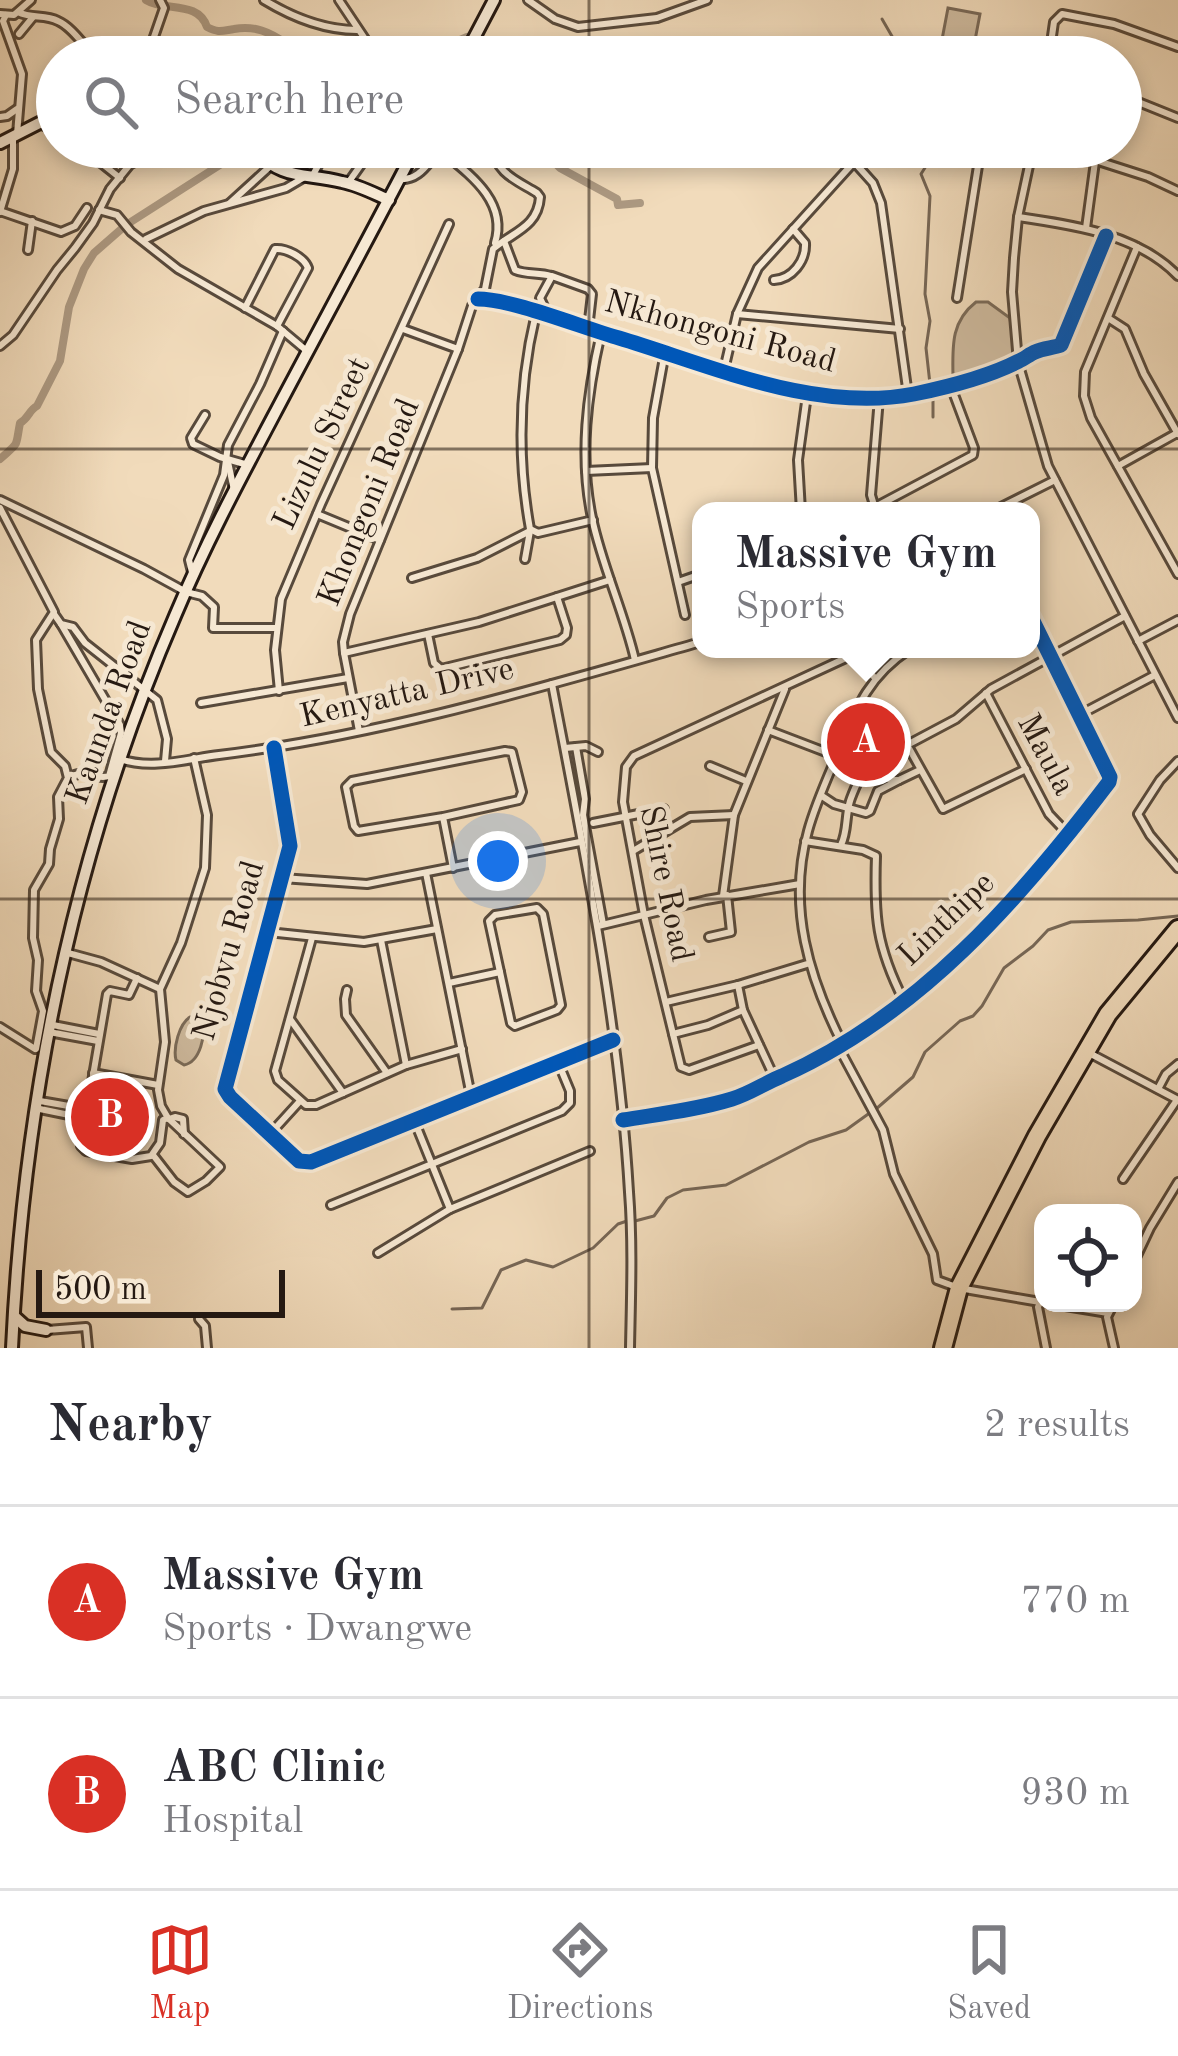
<!DOCTYPE html>
<html lang="en">
<head>
<meta charset="utf-8">
<style>
  :root { --surface:#fff; --page:#f2f2f3; --text:#2b2b33; --muted:#7c7c81; --line:#e1e1e2; --accent:#d93025 }
  body { margin:0; font-family:"Old Standard TT",serif; background:var(--page); color:var(--text) }
  .controls { position:absolute; right:36px; bottom:36px; display:grid; overflow:hidden; border-radius:24px; box-shadow:0 6px 18px #0003 }
  .controls button { width:108px; height:108px; display:grid; place-items:center; padding:0; border:0; border-bottom:3px solid var(--line); background:var(--surface); color:var(--text); font:60px sans-serif }
  .scale { position:absolute; left:36px; bottom:30px; width:249px; box-sizing:border-box; padding-left:12px; border:6px solid #251912; border-top:0; font-size:33px; line-height:42px; white-space:nowrap; color:#251912; -webkit-text-stroke:9px #f6e8d3; paint-order:stroke }
  .you { position:absolute; left:498px; top:861px; width:42px; height:42px; margin:-30px; border:9px solid #fff; border-radius:50%; background:#1a73e8; box-shadow:0 0 0 18px #1a73e833 }
  .badge { display:grid; place-items:center; width:78px; height:78px; border-radius:50%; background:var(--accent); color:#fff; font-size:39px; font-weight:700 }
  .pin { position:absolute; translate:-50% -50%; border:6px solid #fff; box-shadow:0 3px 12px #0006 }
  .popup { position:absolute; left:692px; top:502px; width:348px; height:156px; box-sizing:border-box; display:grid; place-content:center; border-radius:24px; background:var(--surface); filter:drop-shadow(0 3px 9px #0005); font-size:39px; white-space:nowrap; color:var(--muted) }
  .popup b { font-size:45px; color:var(--text) }
  .popup::after { content:''; position:absolute; left:50%; top:100%; margin-left:-24px; border:24px solid transparent; border-top-color:var(--surface) }
  .list { margin:0; padding:0; list-style:none }
  h2 { display:flex; justify-content:space-between; align-items:center; height:156px; margin:0; padding:0 48px; font-size:51px }
  h2 small { font-size:39px; font-weight:400; color:var(--muted) }
  .list li { display:grid; grid-template-columns:78px 1fr auto; gap:36px; align-items:center; box-sizing:border-box; height:192px; padding:0 48px; border-top:3px solid var(--line) }
  .list b { display:block; font-size:45px; white-space:nowrap }
  .list p { margin:0; font-size:39px; white-space:nowrap; color:var(--muted) }
  .list em { font-size:39px; font-style:normal; color:var(--muted) }
  .icon { flex:none; width:66px; height:66px; fill:none; stroke:currentColor; stroke-width:2; stroke-linecap:round; stroke-linejoin:round }
  .map { position:relative; flex:none; width:1178px; height:1348px; overflow:hidden }
  .search { position:absolute; background:var(--surface); box-shadow:0 6px 18px #0003; left:36px; right:36px; top:36px; height:132px; display:flex; align-items:center; gap:30px; box-sizing:border-box; padding:0 42px; border-radius:66px; color:var(--muted); font-size:45px }
  .sheet { height:540px; background:var(--surface) }
  nav { display:flex; justify-content:space-around; align-items:center; box-sizing:border-box; height:168px; border-top:3px solid var(--line); background:var(--surface); font-size:33px; color:var(--muted) }
  nav a { display:grid; justify-items:center; gap:6px }
  nav .on { color:var(--accent) }
  .map>svg:first-child { display:block }
  .green { fill:#ceba9e; stroke:#7a6a58; stroke-width:3 }
  .lines { fill:none; stroke-linecap:round; stroke-linejoin:round }
  .stream { stroke:#766655; stroke-width:3 }
  .river { stroke:#ac9982; stroke-width:8 }
  .street-casing { stroke:#584a3c; stroke-width:12 }
  .secondary-casing { stroke:#251912; stroke-width:16 }
  .highway-casing { stroke:#251912; stroke-width:22 }
  .street { stroke:#f6e8d3; stroke-width:6 }
  .secondary { stroke:#f6e8d3; stroke-width:10 }
  .highway { stroke:#f1dbbb; stroke-width:16 }
  .cycleway-casing { stroke:#f6e8d3; stroke-width:22 }
  .cycleway { stroke:#0057b8; stroke-width:15 }
  .grid { fill:none; stroke:#251912; stroke-width:3; stroke-opacity:0.55 }
  .labels { text-anchor:middle; dominant-baseline:central; stroke-width:10; stroke-linejoin:round; paint-order:stroke }
  .street-label { font-size:33px; fill:#251912; stroke:#f6e8d3 }
</style>
</head>
<body>
<div class="map">
<svg width="1178" height="1348" viewBox="0 0 1178 1348">
  <rect width="100%" height="100%" fill="#f1dbbb"/>
  <filter id="stains"><feTurbulence type="fractalNoise" baseFrequency=".00167" numOctaves="4"/><feColorMatrix values="0 0 0 0 .2 0 0 0 0 .09 0 0 0 0 .02 0 0 0 .5 -.17"/></filter>
  <radialGradient id="worn" r=".72"><stop offset=".6" stop-color="#630" stop-opacity="0"/><stop offset="1" stop-color="#630" stop-opacity=".3"/></radialGradient>
  <g class="green">
    <polygon points="948,8 980,14 972,56 940,50"/>
    <path d="M976,302H988L1010,318L1016,360L953,381C953,350 949,323 976,302Z"/>
    <path d="M190,1017L201,1020C207,1034 200,1062 184,1065L176,1060C173,1048 179,1024 190,1017Z"/>
  </g>
  <g class="lines">
    <g class="stream">
      <polyline points="882,19 904,57"/>
      <polyline points="928,147 928,163 921,174 930,196 925,294 930,321 926,348 930,384"/>
      <polyline points="933,417 933,395"/>
      <polyline points="876,1109 913,1077 925,1052 960,1021 973,1016 982,1006 1004,968 1033,946 1048,930 1071,922 1138,920 1178,916"/>
      <polyline points="635,1221 654,1216 667,1198 683,1190 726,1185 809,1142 846,1130 871,1112"/>
      <polyline points="452,1309 482,1308 501,1270 526,1260 553,1267 593,1248 618,1224 627,1221"/>
    </g>
    <g class="river">
      <path d="M146,0C165,12 198,0 207,27C219,33 221,31 234,29C254,25 270,32 287,44C300,52 293,43 300,57"/>
      <path d="M381,57C399,41 424,34 446,46L467,37"/>
      <polyline points="539,147 560,168 617,199 618,205 640,203"/>
      <path d="M0,459C20,441 15,449 20,423C29,418 29,410 37,406L60,361L69,307L84,269L94,253L126,225L226,161L251,158L268,147"/>
    </g>
    <defs>
      <g id="street">
        <path d="M264,0C292,17 324,30 357,30"/>
        <polyline points="339,0 377,57"/>
        <polyline points="528,0 555,19 578,27 657,18 707,0"/>
        <path d="M18,12C31,19 45,14 58,21C72,27 84,46 95,57"/>
        <polyline points="0,14 14,15 31,0"/>
        <polyline points="6,15 3,21 22,74 17,134"/>
        <polyline points="19,34 33,17"/>
        <polyline points="147,57 164,8 160,0"/>
        <polyline points="1049,57 1054,22 1062,14 1114,24 1178,47"/>
        <polyline points="1121,95 1178,118"/>
        <polyline points="0,117 7,116 17,109"/>
        <polyline points="40,124 57,132"/>
        <polyline points="81,147 120,178"/>
        <polyline points="122,147 119,155 133,163"/>
        <polyline points="1033,147 1018,217 1014,258 1012,292 1018,362 1048,466 1178,718"/>
        <path d="M440,150C469,174 508,201 495,243"/>
        <polyline points="1095,160 1148,177 1178,191"/>
        <polyline points="855,163 873,183 881,203 908,395"/>
        <polyline points="313,175 320,162 339,147"/>
        <path d="M399,179C421,181 428,161 443,147"/>
        <polyline points="348,183 365,159 367,147"/>
        <polyline points="230,203 277,160 302,147"/>
        <polyline points="99,210 117,215 131,232 178,269 277,326 308,352"/>
        <polyline points="0,211 61,232 75,226 87,208"/>
        <polyline points="0,212 13,169 13,139"/>
        <path d="M1018,217C1073,225 1138,234 1178,276"/>
        <polyline points="1086,228 1097,147"/>
        <polyline points="146,239 204,211 286,188 303,178"/>
        <path d="M504,241L515,270C527,275 539,272 551,276"/>
        <polyline points="1137,247 1085,372 1084,396 1091,418 1178,574"/>
        <polyline points="28,250 32,221"/>
        <path d="M774,280C792,279 806,261 805,243L793,229"/>
        <polyline points="957,298 981,147"/>
        <path d="M478,299C512,299 583,328 619,338C712,366 816,413 914,394C948,387 988,377 1019,361C1024,359 1030,354 1035,352C1043,348 1053,348 1061,345L1106,236"/>
        <path d="M245,308L275,249C286,248 304,257 308,268L277,326"/>
        <path d="M536,313C519,384 517,457 530,529L538,533L593,520"/>
        <polyline points="737,314 900,329"/>
        <polyline points="549,317 540,298 552,276 588,289 592,294 588,329"/>
        <polyline points="1108,318 1125,329 1144,374 1178,434"/>
        <polyline points="403,329 458,349"/>
        <path d="M601,333C587,394 579,456 592,518C602,566 624,612 635,660"/>
        <polyline points="0,346 13,335 57,270 75,248 93,223 110,189 136,157 138,147"/>
        <polyline points="665,352 653,418 652,468 685,615"/>
        <polyline points="724,370 737,314 758,268 854,162 864,147"/>
        <polyline points="879,398 871,495 874,505 879,505 973,455 974,448 950,384"/>
        <polyline points="205,415 191,438 193,444 220,457 248,465"/>
        <polyline points="228,462 234,490"/>
        <polyline points="1118,466 1177,433"/>
        <polyline points="586,471 652,468"/>
        <polyline points="0,500 144,569 186,592 202,596 214,607 213,628 276,628"/>
        <polyline points="0,508 54,612 36,640 38,689 51,752 65,766 68,778 58,797 59,819 50,849 49,864 34,890 33,938 38,960 36,991 43,1011 36,1049"/>
        <polyline points="801,511 798,460 807,395"/>
        <polyline points="993,511 1055,480"/>
        <polyline points="317,514 380,540"/>
        <polyline points="525,559 530,531"/>
        <polyline points="192,572 189,560 224,475 228,445 260,384 283,331"/>
        <polyline points="412,578 477,558 530,531"/>
        <polyline points="678,582 701,574"/>
        <polyline points="54,614 61,624 73,627 85,643 157,700 167,739 165,761"/>
        <path d="M61,624L120,725L121,733L109,776C96,781 82,767 70,778"/>
        <polyline points="428,634 434,663 441,669 560,640 566,635 567,628 557,597"/>
        <polyline points="1138,641 1178,620"/>
        <polyline points="344,653 479,622 610,580"/>
        <path d="M552,684C584,852 619,1021 629,1192C633,1244 631,1296 630,1348"/>
        <polyline points="279,691 275,650 281,599 321,504 449,224"/>
        <polyline points="986,693 1049,814 1068,834"/>
        <polyline points="201,703 348,678"/>
        <polyline points="1081,714 1155,675"/>
        <polyline points="852,718 905,741 943,809 1026,769"/>
        <polyline points="768,730 836,756"/>
        <path d="M359,731L344,653L343,642L350,614L458,349L472,306L485,289L493,249C513,232 538,227 540,197L537,193C518,181 494,173 494,147"/>
        <polyline points="907,745 956,719 991,689 1125,616"/>
        <polyline points="576,747 585,799 583,815 603,924"/>
        <polyline points="274,748 290,846 225,1089 230,1097 299,1161 311,1162 613,1040"/>
        <polyline points="565,748 586,746 598,752"/>
        <path d="M120,759C152,770 187,759 219,755C383,735 542,687 701,642"/>
        <polyline points="835,759 891,780 899,780 920,770"/>
        <polyline points="1178,761 1160,780 1138,814 1150,835 1178,868"/>
        <polyline points="710,766 746,781"/>
        <polyline points="822,796 834,804 866,813 870,811 878,791 899,780"/>
        <polyline points="443,817 358,831 354,826 346,787 352,781 505,751 512,752 522,792 519,800 443,817 453,868"/>
        <polyline points="593,823 664,809"/>
        <path d="M805,841L863,850L876,856C874,916 876,946 904,1001"/>
        <path d="M841,845C848,831 845,817 850,801C853,791 859,780 863,770"/>
        <polyline points="633,851 690,817 734,815"/>
        <polyline points="426,873 471,1096"/>
        <polyline points="282,878 367,884 580,842"/>
        <polyline points="723,896 734,815 785,689"/>
        <polygon points="537,908 543,914 561,1005 557,1010 515,1026 511,1023 489,921 495,915"/>
        <polyline points="598,926 706,900 800,884"/>
        <polyline points="268,932 364,942 437,929"/>
        <polyline points="709,937 731,932 727,895"/>
        <polyline points="312,938 275,1071 278,1080 306,1105 316,1105 406,1065 462,1049"/>
        <polyline points="381,940 406,1065"/>
        <polyline points="68,953 101,962 160,989"/>
        <polyline points="137,978 129,995 110,991 107,994 81,1146 86,1151 132,1159 151,1156 160,1143 163,1120 168,1118"/>
        <polyline points="449,983 500,972"/>
        <polyline points="738,985 743,1010 775,1079"/>
        <polyline points="347,990 345,999 346,1015 387,1073"/>
        <polyline points="666,1002 738,985 807,964"/>
        <polyline points="290,1019 343,1093"/>
        <polyline points="53,1025 99,1034"/>
        <polyline points="0,1027 35,1049"/>
        <polyline points="49,1032 98,1041"/>
        <polyline points="673,1034 708,1025 743,1010"/>
        <polyline points="759,1045 689,1070 681,1067 644,915 623,802 626,767 634,756 848,657 857,659 875,678"/>
        <path d="M843,1045C809,978 787,907 808,831C815,805 827,779 838,753C856,709 868,676 910,649"/>
        <polyline points="839,1048 883,1130 894,1174 933,1254 937,1280 959,1288 1040,1302"/>
        <polyline points="1091,1054 1178,1100"/>
        <polyline points="93,1073 158,1085"/>
        <polyline points="1158,1089 1166,1074 1178,1064"/>
        <polyline points="40,1101 86,1109"/>
        <polyline points="35,1108 84,1118"/>
        <polyline points="169,1119 175,1117 183,1119 184,1134"/>
        <polyline points="414,1120 450,1209 590,1151"/>
        <path d="M623,1120C659,1114 696,1110 732,1099C749,1094 765,1083 782,1076C919,1015 1020,899 1109,782L1110,777L1031,617"/>
        <polyline points="270,1134 300,1101"/>
        <polyline points="153,1155 174,1182 188,1192 206,1181 220,1167 168,1118 161,1106 158,1090 165,1042 160,989 181,943 205,868 207,815 194,758"/>
        <polyline points="1123,1179 1177,1100"/>
        <polyline points="331,1205 562,1111 570,1103 570,1091 558,1062"/>
        <polyline points="378,1253 450,1209"/>
        <polyline points="1133,1264 1150,1228 1178,1182"/>
        <polyline points="1040,1302 1038,1307 1046,1348"/>
        <polyline points="1047,1303 1108,1313"/>
        <polyline points="199,1319 205,1326 207,1348"/>
        <polyline points="47,1330 86,1327 88,1348"/>
        <polyline points="1114,1348 1107,1317 1114,1303"/>
      </g>
      <g id="secondary">
        <polyline points="464,57 494,0"/>
        <polyline points="0,143 57,114"/>
        <path d="M252,147C283,182 303,172 342,182C358,185 373,193 389,200"/>
        <polyline points="15,1317 25,1326 46,1330"/>
        <path d="M12,1348C24,1096 75,848 175,616C207,540 246,468 284,396C328,313 373,230 416,147"/>
      </g>
      <polyline id="highway" points="943,1348 959,1288 1037,1136 1108,1014 1178,929"/>
    </defs>
    <use href="#street" class="street-casing"/>
    <use href="#secondary" class="secondary-casing"/>
    <use href="#highway" class="highway-casing"/>
    <use href="#street" class="street"/>
    <use href="#secondary" class="secondary"/>
    <use href="#highway" class="highway"/>
    <defs>
      <g id="cycleway">
        <path d="M478,299C512,299 583,328 619,338C712,366 816,413 914,394C948,387 988,377 1019,361C1024,359 1030,354 1035,352C1043,348 1053,348 1061,345L1106,236"/>
        <polyline points="274,748 290,846 225,1089 230,1097 299,1161 311,1162 613,1040"/>
        <path d="M623,1120C659,1114 696,1110 732,1099C749,1094 765,1083 782,1076C919,1015 1020,899 1109,782L1110,777L1031,617"/>
      </g>
    </defs>
    <use href="#cycleway" class="cycleway-casing"/>
    <use href="#cycleway" class="cycleway"/>
  </g>
  <path class="grid" d="M589,0V57M589,147V1348M0,449H1178M0,899H1178"/>
  <g class="labels">
    <g class="street-label">
      <text transform="translate(720 333) rotate(15)">Nkhongoni Road</text>
      <text transform="translate(323 444) rotate(-65)">Lizulu Street</text>
      <text transform="translate(370 503) rotate(-68)">Khongoni Road</text>
      <text transform="translate(407 694) rotate(-13)">Kenyatta Drive</text>
      <text transform="translate(110 713) rotate(-70)">Kaunda Road</text>
      <text transform="translate(1045 755) rotate(62)">Maula</text>
      <text transform="translate(665 884) rotate(78)">Shire Road</text>
      <text transform="translate(947 920) rotate(-44)">Linthipe</text>
      <text transform="translate(230 951) rotate(-74)">Njobvu Road</text>
    </g>
  </g>
  <rect width="100%" height="100%" filter="url(#stains)"/>
  <rect width="100%" height="100%" fill="url(#worn)"/>
</svg>
<div class="controls">
<button><svg class="icon" aria-label="locate" viewBox="0 0 24 24"><circle cx="12" cy="12" r="6"/><path d="M12 2v4M12 18v4M2 12h4M18 12h4"/></svg></button>
</div>
<div class="scale">500 m</div>
<div class="you"></div>
<div class="pin badge" style="left:866px;top:742px">A</div>
<div class="popup"><b>Massive Gym</b>Sports</div>
<div class="pin badge" style="left:110px;top:1117px">B</div>
<div class="search"><svg class="icon" aria-label="search" viewBox="0 0 24 24"><circle cx="10" cy="10" r="6"/><path d="M15 15l6 6"/></svg>Search here</div>
</div>
<section class="sheet">
<h2>Nearby<small>2 results</small></h2>
<ul class="list">
<li><span class="badge">A</span><div><b>Massive Gym</b><p>Sports · Dwangwe</p></div><em>770 m</em></li>
<li><span class="badge">B</span><div><b>ABC Clinic</b><p>Hospital</p></div><em>930 m</em></li>
</ul>
</section>
<nav>
<a class="on"><svg class="icon" aria-label="map" viewBox="0 0 24 24"><path d="M3 6l6-2 6 2 6-2v14l-6 2-6-2-6 2zM9 4v14M15 6v14"/></svg>Map</a>
<a><svg class="icon" aria-label="directions" viewBox="0 0 24 24"><path d="M12 3l9 9-9 9-9-9zM9 14v-3h6M13 9l2 2-2 2"/></svg>Directions</a>
<a><svg class="icon" aria-label="saved" viewBox="0 0 24 24"><path d="M7 4h10v16l-5-4-5 4z"/></svg>Saved</a>
</nav>
</body>
</html>
